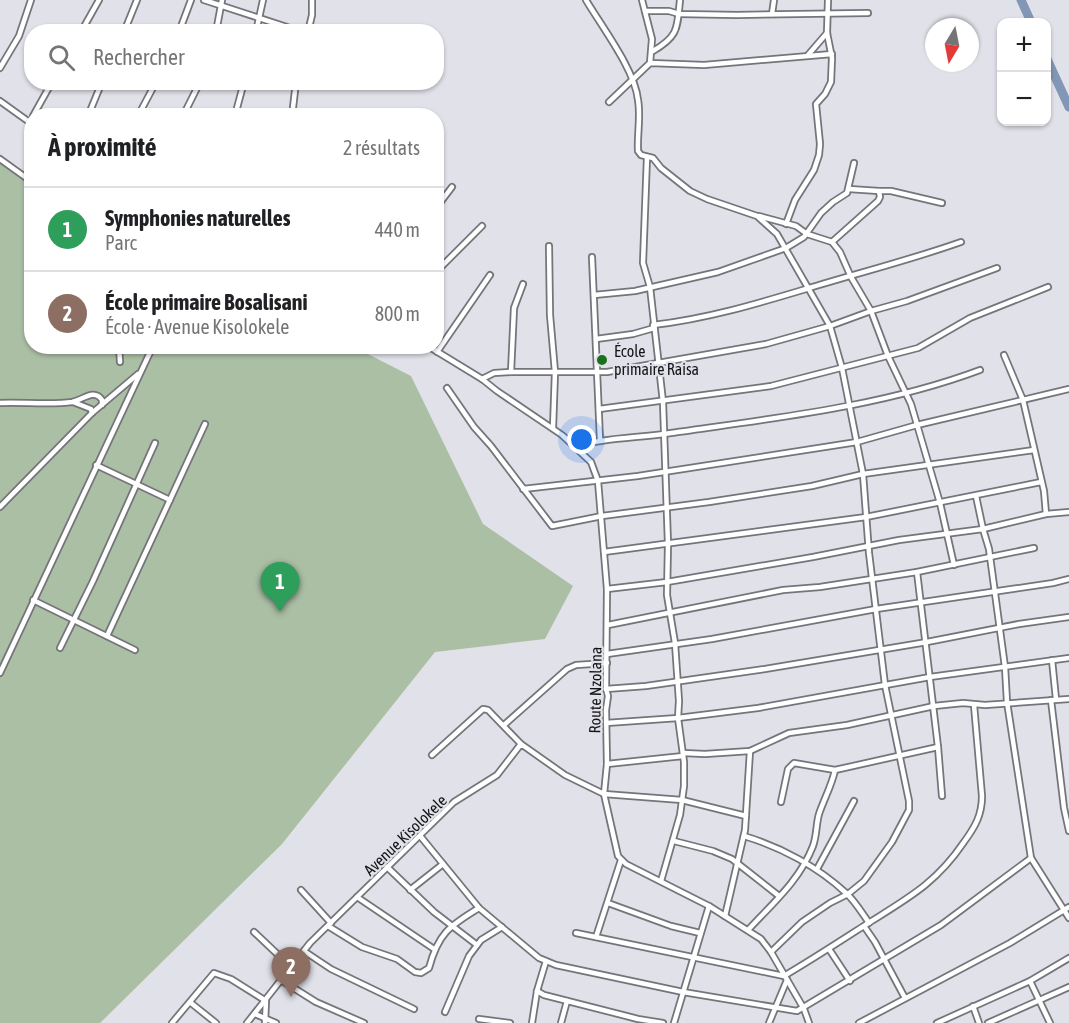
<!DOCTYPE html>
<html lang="fr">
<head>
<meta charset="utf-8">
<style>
  :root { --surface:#fff; --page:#f6f6f6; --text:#202124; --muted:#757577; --line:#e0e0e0; --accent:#d93025 }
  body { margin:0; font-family:"Asap Condensed",sans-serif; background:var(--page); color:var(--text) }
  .controls { position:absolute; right:18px; top:18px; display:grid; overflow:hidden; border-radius:12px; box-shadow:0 2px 4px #0004 }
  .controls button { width:54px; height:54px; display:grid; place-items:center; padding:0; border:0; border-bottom:2px solid var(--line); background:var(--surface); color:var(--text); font:30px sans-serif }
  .compass { position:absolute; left:925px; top:18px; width:54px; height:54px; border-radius:50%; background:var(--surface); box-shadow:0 2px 4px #0004; rotate:190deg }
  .you { position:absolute; left:582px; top:440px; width:21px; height:21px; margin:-15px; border:4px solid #fff; border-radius:50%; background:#1a73e8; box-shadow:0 0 0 9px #1a73e833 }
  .badge { display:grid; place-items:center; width:39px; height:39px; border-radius:50%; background:var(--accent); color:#fff; font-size:20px; font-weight:700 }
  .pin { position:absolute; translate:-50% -50px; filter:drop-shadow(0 2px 3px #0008) }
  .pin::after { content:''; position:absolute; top:32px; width:21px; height:18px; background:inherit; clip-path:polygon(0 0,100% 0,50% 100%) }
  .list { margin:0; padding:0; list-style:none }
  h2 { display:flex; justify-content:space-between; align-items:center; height:78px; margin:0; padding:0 24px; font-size:26px }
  h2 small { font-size:20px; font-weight:400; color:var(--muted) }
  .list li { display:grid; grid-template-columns:39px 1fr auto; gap:18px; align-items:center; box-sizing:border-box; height:84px; padding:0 24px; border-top:2px solid var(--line) }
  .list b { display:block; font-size:22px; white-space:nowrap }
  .list p { margin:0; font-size:20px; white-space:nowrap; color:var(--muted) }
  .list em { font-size:20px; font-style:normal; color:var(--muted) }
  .icon { flex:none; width:33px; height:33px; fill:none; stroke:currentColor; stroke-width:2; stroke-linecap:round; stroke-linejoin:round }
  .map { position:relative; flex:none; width:1069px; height:1023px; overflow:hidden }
  .search { position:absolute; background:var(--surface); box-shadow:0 2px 4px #0004; left:24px; top:24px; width:420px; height:66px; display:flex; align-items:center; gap:15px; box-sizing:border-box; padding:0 21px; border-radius:24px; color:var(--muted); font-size:22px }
  .panel { position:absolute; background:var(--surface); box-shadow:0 2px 4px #0004; left:24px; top:108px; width:420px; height:246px; border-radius:24px }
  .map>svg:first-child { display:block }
  .green { fill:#abbfa5 }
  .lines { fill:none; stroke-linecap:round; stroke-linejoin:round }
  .river { stroke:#8197b5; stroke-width:9 }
  .street-casing { stroke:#74747b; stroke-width:8 }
  .street { stroke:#fff; stroke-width:4.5 }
  .poi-dot { fill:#1a711c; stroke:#e1e1e9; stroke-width:2 }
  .labels { text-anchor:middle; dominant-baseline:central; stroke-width:4.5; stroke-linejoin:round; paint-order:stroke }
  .poi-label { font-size:16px; fill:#141416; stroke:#e1e1e9; text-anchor:start }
  .street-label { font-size:16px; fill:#141416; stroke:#e1e1e9 }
</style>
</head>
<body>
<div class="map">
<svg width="1069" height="1023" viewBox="0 0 1069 1023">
  <rect width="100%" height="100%" fill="#e1e1e9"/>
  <polygon class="green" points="0,161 31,183 32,346 354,347 411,376 483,524 573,586 545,639 435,652 282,844 100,1023 0,1023"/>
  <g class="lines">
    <g class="river">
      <polyline points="1021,0 1031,22"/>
      <polyline points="1046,57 1069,107"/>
    </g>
    <defs>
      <g id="street">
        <polyline points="204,0 302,32"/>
        <path d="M586,0C602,27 635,70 638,100C641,117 637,134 638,151L641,155L653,158L661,168L690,191L707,199L757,216L777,234L830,326L842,368L863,474L869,553L885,685L909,801V810L892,842L864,881L848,894L830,903L802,922L771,952"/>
        <polyline points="642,0 652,39 650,63"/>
        <polyline points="645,11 669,11 679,14 737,15 868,13"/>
        <polyline points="772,14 774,0"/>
        <polyline points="81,32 99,0"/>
        <polyline points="124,32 137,0"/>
        <polyline points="179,32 191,0"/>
        <polyline points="216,32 222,0"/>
        <polyline points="256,32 263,0"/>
        <polyline points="308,32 312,15 312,0"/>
        <path d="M653,51C679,36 677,28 680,0"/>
        <polyline points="808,55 827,33"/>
        <polyline points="0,68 19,36 31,0"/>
        <polyline points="0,101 32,124"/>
        <polyline points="609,102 650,63 704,65 832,54"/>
        <polyline points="33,116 52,82"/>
        <polyline points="88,116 102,82"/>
        <polyline points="138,116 156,82"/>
        <polyline points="183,116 200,82"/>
        <polyline points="237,116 237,108 244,82"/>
        <polyline points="292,116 296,82"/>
        <polyline points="647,157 643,263 650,287 663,402 668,544 667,595 675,643 679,701 678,718 684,762 684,786 680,815 661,881"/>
        <polyline points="0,159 32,182"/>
        <polyline points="849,189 879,191"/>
        <polyline points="436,208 452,187"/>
        <polyline points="759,216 796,226 807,234 832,242 840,252 851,277 871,311 888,356 911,404 940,503 954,565"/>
        <polyline points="786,224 795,200 814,170 819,155 820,144 816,104 825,94 831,82 832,58 827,33 828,0"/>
        <polyline points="832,242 878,201 880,197 879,191 891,191 942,203"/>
        <polyline points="549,246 550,315 555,372 553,428"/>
        <polyline points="592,257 600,440"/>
        <polyline points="436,272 482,226"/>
        <polyline points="594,295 635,291 718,272 786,248 804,237 821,213 833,202 847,193 854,163"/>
        <path d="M653,325C706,319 756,304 806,289C858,273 910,260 961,242"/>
        <polyline points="596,339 633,334 654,328"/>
        <polyline points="119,346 120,362"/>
        <polyline points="428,346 482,379 497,391 562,435 591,462 598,481 607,589 606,689 608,696 606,710 607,764 604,794 618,856 626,864 709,906 761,939 771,952 804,1009 809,1023"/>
        <polyline points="437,352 490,275"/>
        <polyline points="1004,355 1023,400 1044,491 1046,514"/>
        <polyline points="511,372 514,308 523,284"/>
        <polyline points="482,379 494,373 511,372 607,372 766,344 830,326 871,311 907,301 997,268"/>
        <polyline points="447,388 474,427 491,446 552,526 602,516 709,502 812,486 863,474 1034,450"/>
        <polyline points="73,402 91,409 92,413"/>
        <path d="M0,403C21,402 53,405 72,402C83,400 94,388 102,400V405"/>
        <polyline points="599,409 771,386 918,348 970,318 1048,287"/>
        <path d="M576,446C607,437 639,438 671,433C774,418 881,407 980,370"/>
        <polyline points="96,465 170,500"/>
        <polyline points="523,489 638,476 857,442 917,425 1069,389"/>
        <polyline points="976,496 983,529 1046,514 1069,512"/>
        <polyline points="0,507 92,413 138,374"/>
        <polyline points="604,552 866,517 1041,482"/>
        <polyline points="607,589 667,582 813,557 899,540 983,529 989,549 1005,667 1007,702 1031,858 1069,918"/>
        <polyline points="33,600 135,650"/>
        <polyline points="608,625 783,590 820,587 917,572 1034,548"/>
        <polyline points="107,636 205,424"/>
        <polyline points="60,648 93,581 155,443"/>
        <polyline points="607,654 712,639 876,609 1053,583 1069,579"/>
        <polyline points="1052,660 1056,699"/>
        <polyline points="0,673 153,346"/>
        <polyline points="606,689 646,686 765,669 927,642 1019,624 1069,617"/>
        <polyline points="1051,700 1064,808 1069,831"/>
        <polyline points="606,723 678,718 758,708 930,677 1069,658"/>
        <polyline points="504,725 567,669 576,665 607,663"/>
        <polyline points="938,747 942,796"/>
        <polyline points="683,753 705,754 750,751 789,733 847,725 934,706 963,703 985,705 1069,699"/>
        <polyline points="432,755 483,709 488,710 521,744"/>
        <polyline points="607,764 683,756"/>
        <polyline points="781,802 788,769 794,763 835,770 938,747 917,572"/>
        <path d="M744,836C781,847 818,867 846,893C855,901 862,913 869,923"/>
        <polyline points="421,837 479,908 539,958 556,965 683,992 797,1011 941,925 1031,858"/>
        <polyline points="674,841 713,851 732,859 779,896"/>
        <polyline points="387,867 434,912 477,945"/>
        <polyline points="817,869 854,801"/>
        <polyline points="301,890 331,923"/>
        <polyline points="410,890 443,864"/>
        <polyline points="357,897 434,949"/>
        <polyline points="608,903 671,926 700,933"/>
        <polyline points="725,916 745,830 750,751"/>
        <path d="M328,926L362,947L397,959L415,972L421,973L429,968C438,934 449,926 479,908"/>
        <polyline points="864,926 875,942 905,998"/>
        <path d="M748,930C772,904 800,880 813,846C817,835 816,824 819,814C824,799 832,785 835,770"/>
        <polyline points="254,932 291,967"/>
        <path d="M576,933L784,976C813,959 842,940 870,922C910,897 937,882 964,842C975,827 982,815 982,796L974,705"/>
        <polyline points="596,937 621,860"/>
        <polyline points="829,949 850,981"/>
        <polyline points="304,951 331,969 414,1009"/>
        <polyline points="281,980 316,1002 364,1023"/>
        <polyline points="1030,981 1050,1023"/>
        <polyline points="537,991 544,995 638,1019 663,1023"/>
        <polyline points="191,1003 216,1023"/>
        <polyline points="973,1006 979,1023"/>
        <polyline points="445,1012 469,956 481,940 502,927"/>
        <polyline points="255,1014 276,1023"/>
        <polyline points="479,1019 510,1023"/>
        <polyline points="172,1023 214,973 231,979 266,1001 265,1023"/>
        <polyline points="247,1023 310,943 454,802 497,775 521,744 565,775 604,794 682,800 746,816"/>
        <polyline points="532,1023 537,991 546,961"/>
        <polyline points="561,1023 567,1001"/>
        <polyline points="674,1023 709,906"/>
        <polyline points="769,1023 787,980"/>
        <polyline points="859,1023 1010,943 1069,907"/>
        <polyline points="937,1023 1030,981 1069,958"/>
        <polyline points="988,1023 1069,987"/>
      </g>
    </defs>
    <use href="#street" class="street-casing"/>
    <use href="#street" class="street"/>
  </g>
  <circle class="poi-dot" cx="602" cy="360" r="6"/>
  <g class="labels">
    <g class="poi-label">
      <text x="614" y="351">École<tspan x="614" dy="18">primaire Raisa</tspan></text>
    </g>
    <g class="street-label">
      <text transform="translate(595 690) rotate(-89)">Route Nzolana</text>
      <text transform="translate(405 835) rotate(-44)">Avenue Kisolokele</text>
    </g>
  </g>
</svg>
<div class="controls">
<button>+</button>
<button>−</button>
</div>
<svg class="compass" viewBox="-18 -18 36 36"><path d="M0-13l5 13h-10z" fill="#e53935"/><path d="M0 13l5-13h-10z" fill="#757577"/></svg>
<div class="you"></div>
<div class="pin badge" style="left:280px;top:612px;background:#2e9e5b">1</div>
<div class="pin badge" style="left:291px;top:997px;background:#8d6e63">2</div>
<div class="search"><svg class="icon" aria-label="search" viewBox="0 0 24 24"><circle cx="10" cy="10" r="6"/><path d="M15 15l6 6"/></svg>Rechercher</div>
<section class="panel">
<h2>À proximité<small>2 résultats</small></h2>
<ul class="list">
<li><span class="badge" style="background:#2e9e5b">1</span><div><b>Symphonies naturelles</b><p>Parc</p></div><em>440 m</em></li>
<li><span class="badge" style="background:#8d6e63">2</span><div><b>École primaire Bosalisani</b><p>École · Avenue Kisolokele</p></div><em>800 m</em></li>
</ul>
</section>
</div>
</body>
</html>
